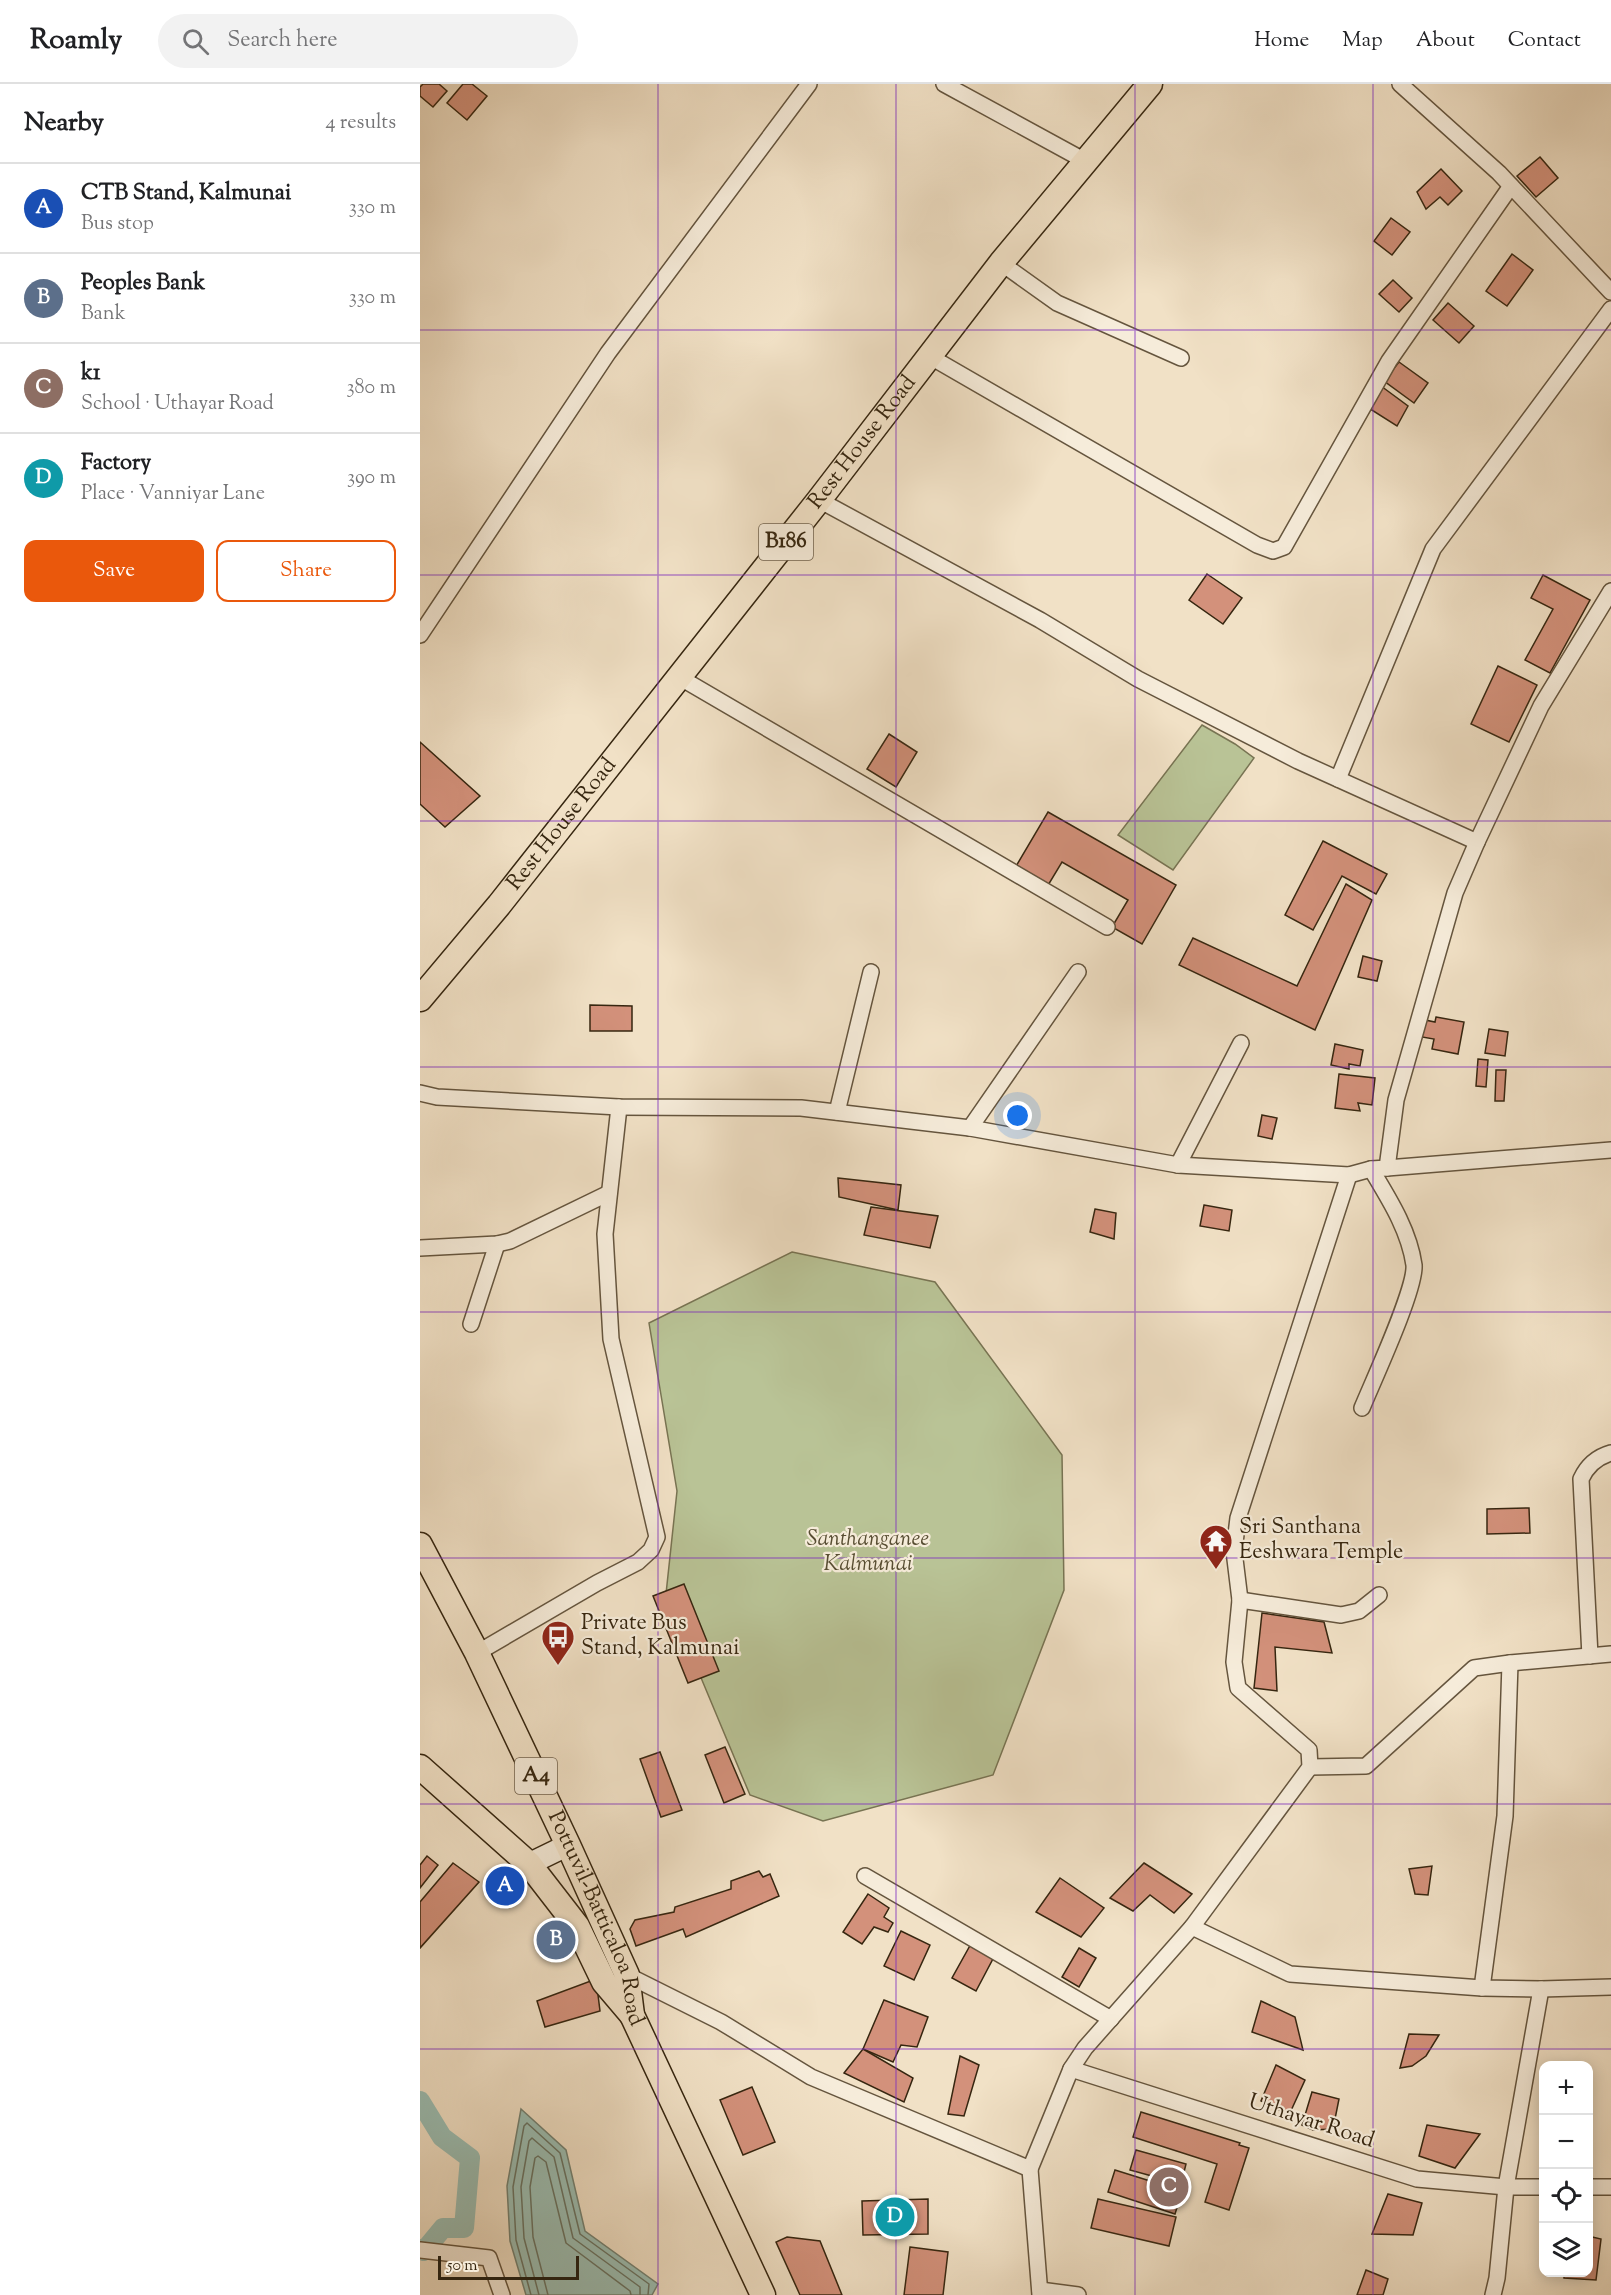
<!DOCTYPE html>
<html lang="en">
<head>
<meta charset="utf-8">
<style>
  :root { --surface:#fff; --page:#f2f2f2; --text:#202124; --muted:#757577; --line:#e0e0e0; --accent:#ea580c }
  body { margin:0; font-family:"Sorts Mill Goudy",serif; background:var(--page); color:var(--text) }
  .controls { position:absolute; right:18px; bottom:18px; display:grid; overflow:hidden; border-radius:12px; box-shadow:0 3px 15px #0003 }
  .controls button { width:54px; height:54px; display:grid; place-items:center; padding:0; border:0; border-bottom:2px solid var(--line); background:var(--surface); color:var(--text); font:30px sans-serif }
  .scale { position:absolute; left:18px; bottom:15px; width:141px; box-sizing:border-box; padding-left:6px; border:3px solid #362610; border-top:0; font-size:16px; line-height:21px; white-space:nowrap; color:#362610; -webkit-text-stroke:4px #f6ecda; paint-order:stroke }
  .you { position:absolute; left:598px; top:1032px; width:21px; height:21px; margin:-15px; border:4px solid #fff; border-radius:50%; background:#1a73e8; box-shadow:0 0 0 9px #1a73e833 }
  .badge { display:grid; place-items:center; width:39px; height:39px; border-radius:50%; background:var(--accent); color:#fff; font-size:20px; font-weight:700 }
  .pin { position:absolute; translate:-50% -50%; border:3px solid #fff; box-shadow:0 2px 6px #0006 }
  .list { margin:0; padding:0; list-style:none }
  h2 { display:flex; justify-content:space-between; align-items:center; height:78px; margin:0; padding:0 24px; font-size:26px }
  h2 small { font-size:20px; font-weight:400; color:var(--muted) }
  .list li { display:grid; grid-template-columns:39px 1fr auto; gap:18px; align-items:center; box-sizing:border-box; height:90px; padding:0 24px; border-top:2px solid var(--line) }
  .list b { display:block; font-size:22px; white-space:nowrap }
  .list p { margin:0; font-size:20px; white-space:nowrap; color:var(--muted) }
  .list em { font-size:20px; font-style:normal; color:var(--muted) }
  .actions { display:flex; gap:12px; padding:18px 24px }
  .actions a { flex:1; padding:14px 0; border:2px solid var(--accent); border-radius:12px; text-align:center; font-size:21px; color:var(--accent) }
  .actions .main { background:var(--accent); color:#fff }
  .icon { flex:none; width:33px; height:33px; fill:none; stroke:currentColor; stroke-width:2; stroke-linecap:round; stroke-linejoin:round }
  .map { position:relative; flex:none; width:1191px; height:2211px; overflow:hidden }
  header { display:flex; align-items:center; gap:36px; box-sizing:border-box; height:84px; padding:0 30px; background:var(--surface); border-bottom:2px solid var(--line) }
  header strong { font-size:28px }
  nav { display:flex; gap:33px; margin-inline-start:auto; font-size:21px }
  .search { width:420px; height:54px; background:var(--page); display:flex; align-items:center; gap:15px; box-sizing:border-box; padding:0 21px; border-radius:33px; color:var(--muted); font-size:22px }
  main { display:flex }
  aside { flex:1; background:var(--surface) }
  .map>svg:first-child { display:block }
  .green { fill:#b9c396; stroke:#787453; stroke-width:1.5 }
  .water { fill:#9bbeb3; stroke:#738172; stroke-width:1.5 }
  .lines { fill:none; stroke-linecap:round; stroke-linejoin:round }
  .shore { stroke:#687262; stroke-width:1.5 }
  .canal { stroke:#9bbeb3; stroke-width:20 }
  .building { fill:#d3917b; stroke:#362610; stroke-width:1.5 }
  .minor-casing { stroke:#65553e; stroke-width:18 }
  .secondary-casing { stroke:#362610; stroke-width:24 }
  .primary-casing { stroke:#362610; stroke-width:27 }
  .trunk-casing { stroke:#362610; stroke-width:27 }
  .minor { stroke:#f6ecda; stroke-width:15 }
  .secondary { stroke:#f6ecda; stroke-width:21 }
  .primary { stroke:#f1e1c6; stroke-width:24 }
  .trunk { stroke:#f1e1c6; stroke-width:24 }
  .grid { fill:none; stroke:#7b2cbf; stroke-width:1.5; stroke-opacity:0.55 }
  .labels { text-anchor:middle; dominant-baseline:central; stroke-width:4.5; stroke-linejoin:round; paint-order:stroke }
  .shield { fill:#f6ecda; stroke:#70614d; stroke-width:1.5 }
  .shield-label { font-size:21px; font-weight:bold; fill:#362610 }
  .street-label { font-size:22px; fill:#362610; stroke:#f6ecda }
  .poi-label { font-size:22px; fill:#362610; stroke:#f6ecda; text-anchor:start }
  .park-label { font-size:22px; font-style:italic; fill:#574d32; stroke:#f6ecda }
</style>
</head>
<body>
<header>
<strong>Roamly</strong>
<div class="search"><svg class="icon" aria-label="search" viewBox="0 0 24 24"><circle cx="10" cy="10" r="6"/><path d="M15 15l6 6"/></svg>Search here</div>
<nav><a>Home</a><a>Map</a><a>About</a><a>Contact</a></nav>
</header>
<main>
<aside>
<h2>Nearby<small>4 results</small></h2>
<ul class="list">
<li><span class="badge" style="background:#1a4fb4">A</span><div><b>CTB Stand, Kalmunai</b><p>Bus stop</p></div><em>330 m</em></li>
<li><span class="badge" style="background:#5c6f8a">B</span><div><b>Peoples Bank</b><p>Bank</p></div><em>330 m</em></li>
<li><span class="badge" style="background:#8d6e63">C</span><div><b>k1</b><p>School · Uthayar Road</p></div><em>380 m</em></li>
<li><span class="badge" style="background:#0f9aa8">D</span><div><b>Factory</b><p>Place · Vanniyar Lane</p></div><em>390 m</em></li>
</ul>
<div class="actions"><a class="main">Save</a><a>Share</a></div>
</aside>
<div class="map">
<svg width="1191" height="2211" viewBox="0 0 1191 2211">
  <rect width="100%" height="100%" fill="#f1e1c6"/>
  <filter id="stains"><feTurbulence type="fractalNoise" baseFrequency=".00333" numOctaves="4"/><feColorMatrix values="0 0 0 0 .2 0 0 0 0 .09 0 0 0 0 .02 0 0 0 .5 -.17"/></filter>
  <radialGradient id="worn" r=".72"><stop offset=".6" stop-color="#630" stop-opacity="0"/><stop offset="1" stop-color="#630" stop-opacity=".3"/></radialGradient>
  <g class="green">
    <polygon points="782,641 815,660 834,674 753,786 698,751"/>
    <polygon points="372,1168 515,1198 642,1371 644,1506 573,1691 403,1737 330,1711 246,1510 257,1407 229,1239"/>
  </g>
  <polygon class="water" points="101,2025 146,2066 165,2147 238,2200 232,2211 106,2211 90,2157 87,2102"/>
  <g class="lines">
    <g class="shore">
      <polyline points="111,2211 96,2156 93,2103 104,2042 107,2039 140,2069 160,2150 229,2200 228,2211"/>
      <polyline points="119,2211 104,2154 101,2103 109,2057 112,2054 134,2073 153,2154 220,2203 220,2211"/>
      <polyline points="128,2211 113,2153 110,2103 115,2074 118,2072 126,2078 146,2159 210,2207 211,2211"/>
    </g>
    <polyline class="canal" points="0,2017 22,2053 50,2074 44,2144 23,2144 4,2167 0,2165"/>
  </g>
  <g class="building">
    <polygon points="3,0 19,0 27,7 13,23 0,12 0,3"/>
    <polygon points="43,0 52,0 67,12 47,36 27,19"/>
    <polygon points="1120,73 1138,94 1116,113 1097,92"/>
    <polygon points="1021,85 1042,107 1028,121 1020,113 1006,125 997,108"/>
    <polygon points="971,134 990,148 972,171 954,157"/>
    <polygon points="1092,170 1113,186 1087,222 1066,207"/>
    <polygon points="973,196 992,214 979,228 959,210"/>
    <polygon points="1028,219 1054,242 1039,259 1013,236"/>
    <polygon points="979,278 1008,299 994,319 964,297"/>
    <polygon points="961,302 988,322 977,342 947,323"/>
    <polygon points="787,490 822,514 803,540 769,516"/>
    <polygon points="1123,491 1170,516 1130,589 1105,576 1133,525 1111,514"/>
    <polygon points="1078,582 1117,601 1089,658 1051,640"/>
    <polygon points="469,650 497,668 476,703 447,685"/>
    <polygon points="0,658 60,712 25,743 0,720"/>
    <polygon points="628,728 756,801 722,860 692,843 708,816 642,778 627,803 595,784"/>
    <polygon points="903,757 967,790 956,810 922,792 893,846 865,831"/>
    <polygon points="926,800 952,816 895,946 759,881 773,854 877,902"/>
    <polygon points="943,872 962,877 957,897 938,893"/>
    <polygon points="170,921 212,922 212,947 170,947"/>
    <polygon points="1016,933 1044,938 1038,970 1012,965 1014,955 1002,953 1005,936 1015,938"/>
    <polygon points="1069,945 1088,948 1085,972 1065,969"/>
    <polygon points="915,960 943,966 940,982 929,980 929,985 911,981"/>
    <polygon points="1058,975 1068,976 1066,1003 1056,1002"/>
    <polygon points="1076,986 1086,986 1084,1017 1075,1017"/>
    <polygon points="919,990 955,994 952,1021 938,1019 940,1027 915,1024"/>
    <polygon points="842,1031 857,1034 852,1055 838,1052"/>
    <polygon points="418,1094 481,1101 478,1126 419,1113"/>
    <polygon points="784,1121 812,1126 809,1147 780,1142"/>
    <polygon points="451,1123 518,1132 510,1164 444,1151"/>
    <polygon points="675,1125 696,1129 694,1155 670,1148"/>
    <polygon points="1109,1424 1110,1449 1067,1450 1067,1425"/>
    <polygon points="264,1500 299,1587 268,1599 233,1512"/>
    <polygon points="842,1529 904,1538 912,1569 855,1563 857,1607 834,1604"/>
    <polygon points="305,1663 325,1710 304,1719 285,1671"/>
    <polygon points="240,1668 262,1726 241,1733 220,1675"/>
    <polygon points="7,1772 18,1781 0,1804 0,1781"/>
    <polygon points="33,1779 59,1798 0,1864 0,1818"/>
    <polygon points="724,1779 772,1810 754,1829 730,1811 713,1827 690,1814"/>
    <polygon points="1012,1782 1008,1811 995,1810 989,1785"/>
    <polygon points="339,1787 343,1793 350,1790 359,1812 266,1853 263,1845 216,1862 210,1845 215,1836 254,1828 255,1823 311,1805 311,1797"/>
    <polygon points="640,1794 684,1824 661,1853 616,1828"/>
    <polygon points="448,1810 469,1824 464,1833 473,1839 468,1848 454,1843 442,1860 423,1848"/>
    <polygon points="481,1847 510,1861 494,1896 464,1882"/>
    <polygon points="552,1858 575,1871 556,1907 532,1894"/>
    <polygon points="659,1864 676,1874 659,1903 642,1893"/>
    <polygon points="176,1895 180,1927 125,1943 117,1917"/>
    <polygon points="464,1916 508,1933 497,1963 481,1961 473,1978 443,1965"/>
    <polygon points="841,1917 875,1933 883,1966 832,1948"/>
    <polygon points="989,1950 1019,1951 1006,1972 992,1982 980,1984"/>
    <polygon points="443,1965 493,1994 484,2018 424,1989"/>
    <polygon points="540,1972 559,1981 544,2032 528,2030"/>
    <polygon points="856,1981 885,1996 869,2031 841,2017"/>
    <polygon points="332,2003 355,2058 323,2071 300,2016"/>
    <polygon points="892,2008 919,2015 913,2045 893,2046 882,2041"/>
    <polygon points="721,2028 820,2059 819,2061 829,2064 809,2126 785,2118 797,2080 713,2053"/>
    <polygon points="1007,2041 1060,2050 1035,2084 999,2072"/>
    <polygon points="716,2066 766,2080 761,2100 710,2086"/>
    <polygon points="695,2086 762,2107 755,2130 688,2108"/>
    <polygon points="968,2110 1002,2119 993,2151 952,2150"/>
    <polygon points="508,2115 508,2150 443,2151 442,2117"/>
    <polygon points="678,2115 756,2133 749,2162 671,2144"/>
    <polygon points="1168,2152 1181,2155 1176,2196 1144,2194 1144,2188 1168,2188"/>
    <polygon points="367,2153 400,2157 422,2211 380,2211 356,2158"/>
    <polygon points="490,2163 528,2168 523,2211 484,2211"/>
    <polygon points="946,2186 968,2195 963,2211 937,2211"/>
  </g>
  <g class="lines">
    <defs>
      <g id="minor">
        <polyline points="524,0 667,78"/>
        <polyline points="980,0 1079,89 1191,208"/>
        <polyline points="581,179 637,219 761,274"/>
        <polyline points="509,272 837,461 853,467 864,463 969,277 1091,102"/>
        <polyline points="399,416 620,536 718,595 878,677 1057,758"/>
        <polyline points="0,551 188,269 389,0"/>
        <polyline points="259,593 687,843"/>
        <polyline points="918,695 1013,465 1191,225"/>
        <polyline points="0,1009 17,1013 199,1023 381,1024 550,1044 758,1081 929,1091 951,1085 967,1084 976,1016 1035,809 1057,758 1121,622 1191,507"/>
        <polyline points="417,1028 451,888"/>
        <polyline points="550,1044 658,888"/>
        <polyline points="758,1081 821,959"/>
        <polyline points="967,1084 1191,1066"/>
        <polyline points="0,1164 77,1160 90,1157 189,1109"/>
        <polyline points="51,1240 77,1160"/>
        <path d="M942,1324C953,1297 996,1205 994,1181C989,1146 969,1115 951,1085"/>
        <polyline points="820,1516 921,1531 939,1527 959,1511"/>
        <polyline points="57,1569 177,1499 218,1478 231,1466 237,1453 191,1255 185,1150 199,1023"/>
        <path d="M1170,1572L1161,1395C1167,1382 1177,1373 1191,1369"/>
        <polyline points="890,1683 946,1682 1054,1584 1090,1579 1191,1570"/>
        <polyline points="445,1792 691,1935"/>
        <polyline points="772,1843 870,1890 1062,1904 1121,1905 1191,1903"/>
        <polyline points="207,1891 301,1938 391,1993 610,2085 651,1985 665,1964 772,1843 890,1683 889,1666 818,1604 814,1578 820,1516 814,1467 818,1434 929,1091"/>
        <polyline points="1062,1904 1085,1732 1090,1579"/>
        <polyline points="651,1985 997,2095 1086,2103 1124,2103"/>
        <polyline points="610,2085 620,2211"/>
        <polyline points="1168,2103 1191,2103"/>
        <polyline points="0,2166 69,2174 82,2211"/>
        <polyline points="620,2206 658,2211"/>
        <polyline points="1073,2211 1077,2194 1086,2103 1121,1905"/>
      </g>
      <polyline id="secondary" points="109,1780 148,1761"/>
      <g id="primary">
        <path id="s1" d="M0,915L79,821L399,416L581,179L730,0"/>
        <polyline points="0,1683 109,1780 157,1842 184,1898 212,1931"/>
      </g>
      <g id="trunk">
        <path id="s2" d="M0,1461L57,1569L148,1761L207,1891L212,1931L343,2211"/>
      </g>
    </defs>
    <use href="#minor" class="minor-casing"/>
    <use href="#secondary" class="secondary-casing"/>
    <use href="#primary" class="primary-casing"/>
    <use href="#trunk" class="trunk-casing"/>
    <use href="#minor" class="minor"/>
    <use href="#secondary" class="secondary"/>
    <use href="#primary" class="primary"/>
    <use href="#trunk" class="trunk"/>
  </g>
  <path class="grid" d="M238,0V2211M476,0V2211M715,0V2211M953,0V2211M0,246H1191M0,491H1191M0,737H1191M0,983H1191M0,1228H1191M0,1474H1191M0,1720H1191M0,1965H1191"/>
  <defs>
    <symbol id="temple-pin" viewBox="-11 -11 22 30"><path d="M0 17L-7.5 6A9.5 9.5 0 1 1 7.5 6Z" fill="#8f2418" stroke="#f6ecda"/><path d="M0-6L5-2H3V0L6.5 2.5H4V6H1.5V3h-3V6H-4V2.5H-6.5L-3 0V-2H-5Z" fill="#fff"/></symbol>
    <symbol id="bus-pin" viewBox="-11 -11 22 30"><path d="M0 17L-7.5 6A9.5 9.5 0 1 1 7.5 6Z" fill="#8f2418" stroke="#f6ecda"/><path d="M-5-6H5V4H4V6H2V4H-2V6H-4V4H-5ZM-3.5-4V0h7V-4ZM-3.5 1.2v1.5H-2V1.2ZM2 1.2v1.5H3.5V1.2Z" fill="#fff"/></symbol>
  </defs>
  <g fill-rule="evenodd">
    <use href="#temple-pin" x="777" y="1438" width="38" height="52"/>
    <use href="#bus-pin" x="119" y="1534" width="38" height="52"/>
  </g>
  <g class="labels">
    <g class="shield">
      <rect x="339" y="440" width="54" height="36" rx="4.5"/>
      <rect x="95" y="1674" width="42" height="36" rx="4.5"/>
    </g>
    <g class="shield-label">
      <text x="366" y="458">B186</text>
      <text x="116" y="1692">A4</text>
    </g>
    <g class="street-label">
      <text stroke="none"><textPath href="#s1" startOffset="711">Rest House Road</textPath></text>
      <text stroke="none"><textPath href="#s1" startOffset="225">Rest House Road</textPath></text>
      <text stroke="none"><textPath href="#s2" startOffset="414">Pottuvil-Batticaloa Road</textPath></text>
      <text transform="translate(891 2038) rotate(18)">Uthayar Road</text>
    </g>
    <g class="poi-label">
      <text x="819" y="1444">Sri Santhana<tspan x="819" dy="25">Eeshwara Temple</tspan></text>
      <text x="161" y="1540">Private Bus<tspan x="161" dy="25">Stand, Kalmunai</tspan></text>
    </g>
    <g class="park-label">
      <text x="448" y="1456">Santhanganee<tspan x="448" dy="25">Kalmunai</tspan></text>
    </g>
  </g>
  <rect width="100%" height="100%" filter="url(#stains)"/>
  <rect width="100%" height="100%" fill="url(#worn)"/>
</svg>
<div class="controls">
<button>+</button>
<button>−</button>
<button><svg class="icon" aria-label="locate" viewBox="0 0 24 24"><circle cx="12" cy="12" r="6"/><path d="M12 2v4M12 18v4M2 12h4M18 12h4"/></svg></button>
<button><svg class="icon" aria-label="layers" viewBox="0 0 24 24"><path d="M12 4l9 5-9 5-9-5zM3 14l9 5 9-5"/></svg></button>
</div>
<div class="scale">50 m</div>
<div class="you"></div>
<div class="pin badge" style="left:85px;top:1802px;background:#1a4fb4">A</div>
<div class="pin badge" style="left:136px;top:1856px;background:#5c6f8a">B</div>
<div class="pin badge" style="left:749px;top:2103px;background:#8d6e63">C</div>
<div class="pin badge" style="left:475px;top:2133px;background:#0f9aa8">D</div>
</div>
</main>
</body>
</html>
